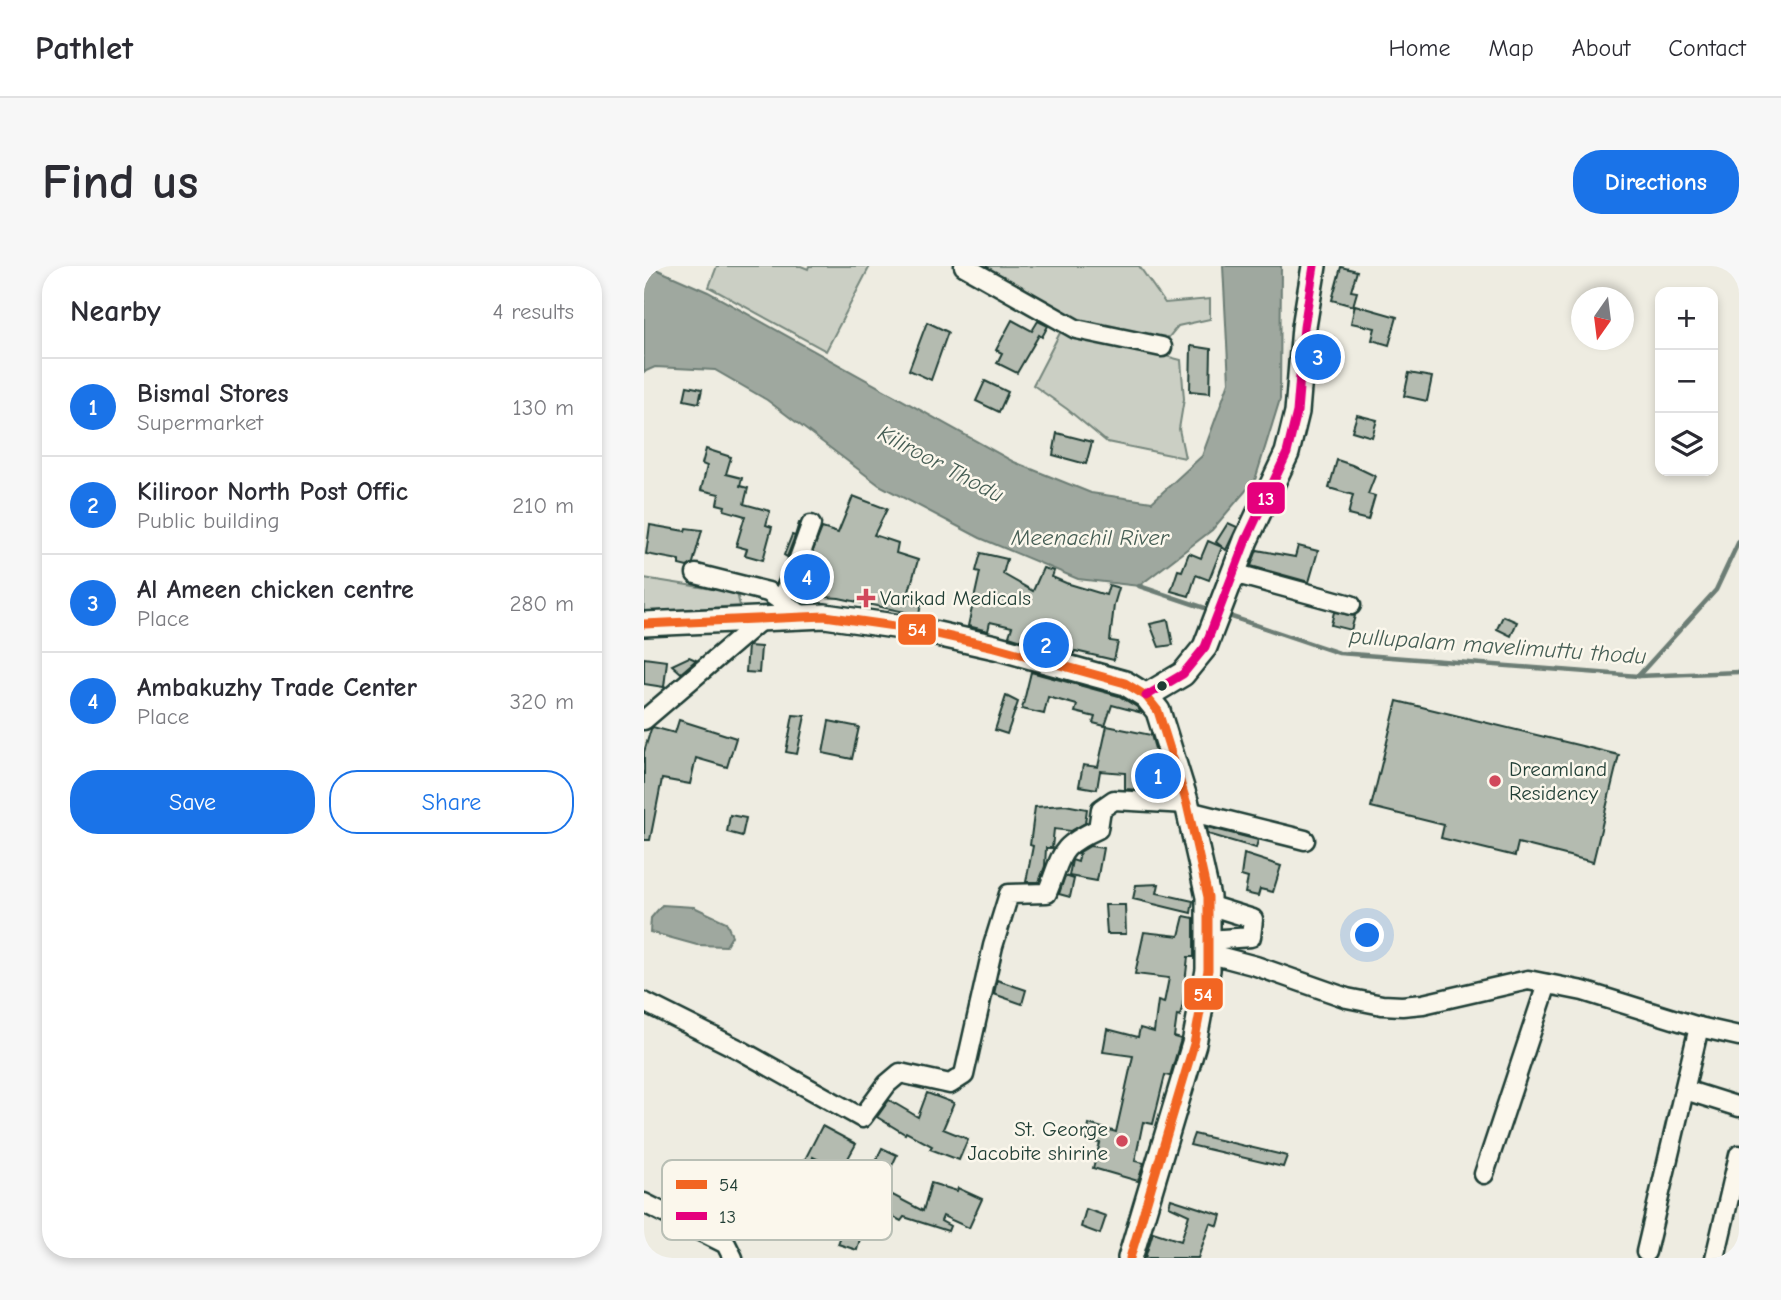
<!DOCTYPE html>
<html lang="en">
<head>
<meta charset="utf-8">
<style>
  :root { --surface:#fff; --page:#f7f7f7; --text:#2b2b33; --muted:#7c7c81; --line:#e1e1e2; --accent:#1a73e8 }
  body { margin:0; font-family:"Comic Neue",sans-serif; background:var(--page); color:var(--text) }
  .controls { position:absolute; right:21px; top:21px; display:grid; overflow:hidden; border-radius:14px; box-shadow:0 4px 10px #0003 }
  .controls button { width:63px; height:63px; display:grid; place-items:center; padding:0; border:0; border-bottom:2px solid var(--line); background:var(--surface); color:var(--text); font:35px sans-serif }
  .compass { position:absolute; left:927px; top:21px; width:63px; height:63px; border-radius:50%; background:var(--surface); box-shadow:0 4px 10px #0003; rotate:194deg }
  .you { position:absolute; left:724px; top:670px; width:24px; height:24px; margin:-18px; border:5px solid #fff; border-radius:50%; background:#1a73e8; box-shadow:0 0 0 10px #1a73e833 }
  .badge { display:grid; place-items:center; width:46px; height:46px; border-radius:50%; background:var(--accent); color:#fff; font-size:23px; font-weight:700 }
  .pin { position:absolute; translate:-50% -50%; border:4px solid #fff; box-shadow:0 2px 7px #0006 }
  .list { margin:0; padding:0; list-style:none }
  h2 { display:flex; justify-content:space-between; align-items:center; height:91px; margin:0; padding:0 28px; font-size:30px }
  h2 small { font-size:23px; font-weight:400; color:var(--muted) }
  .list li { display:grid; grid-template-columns:46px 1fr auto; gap:21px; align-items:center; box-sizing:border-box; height:98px; padding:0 28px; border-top:2px solid var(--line) }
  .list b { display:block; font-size:26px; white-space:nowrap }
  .list p { margin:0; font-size:23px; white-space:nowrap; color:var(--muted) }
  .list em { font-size:23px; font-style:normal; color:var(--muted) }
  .actions { display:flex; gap:14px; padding:21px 28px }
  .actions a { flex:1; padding:16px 0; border:2px solid var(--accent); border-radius:28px; text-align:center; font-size:24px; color:var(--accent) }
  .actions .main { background:var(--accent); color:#fff }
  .icon { flex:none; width:38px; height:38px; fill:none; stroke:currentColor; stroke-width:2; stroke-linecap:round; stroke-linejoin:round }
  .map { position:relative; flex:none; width:1095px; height:992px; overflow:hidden; border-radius:28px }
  header { display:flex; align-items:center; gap:42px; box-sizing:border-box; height:98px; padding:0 35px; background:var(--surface); border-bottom:2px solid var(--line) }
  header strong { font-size:33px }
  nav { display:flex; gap:38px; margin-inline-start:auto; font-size:24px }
  .intro { display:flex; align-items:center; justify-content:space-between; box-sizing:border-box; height:168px; padding:0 42px }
  h1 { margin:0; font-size:49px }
  .button { padding:18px 32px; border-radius:28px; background:var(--accent); color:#fff; font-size:24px; font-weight:700 }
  main { display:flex; gap:42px; padding:0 42px }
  aside { flex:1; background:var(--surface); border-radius:28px; box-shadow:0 4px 10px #0003 }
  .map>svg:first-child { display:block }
  .green { fill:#cbcfc4; stroke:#75867c; stroke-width:2 }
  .water { fill:#9fa89f; stroke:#6c7d74; stroke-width:2 }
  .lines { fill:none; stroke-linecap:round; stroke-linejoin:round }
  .stream { stroke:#6c7d74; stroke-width:4.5 }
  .building { fill:#b4bbb0; stroke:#1f3d34; stroke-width:2 }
  .minor-casing { stroke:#1f3d34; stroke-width:23 }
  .major-casing { stroke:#1f3d34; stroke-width:28 }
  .minor { stroke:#fbf7ec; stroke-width:18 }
  .major { stroke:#fbf7ec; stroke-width:23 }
  .bus-1-casing { stroke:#fbf7ec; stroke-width:14 }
  .bus-2-casing { stroke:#fbf7ec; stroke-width:14 }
  .bus-1 { stroke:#f26522; stroke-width:9 }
  .bus-2 { stroke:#e5007d; stroke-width:9 }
  .poi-dot { fill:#d1495b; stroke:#fbf7ec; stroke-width:2.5 }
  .bus-dot { fill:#1f3d34; stroke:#fbf7ec; stroke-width:2.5 }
  .labels { text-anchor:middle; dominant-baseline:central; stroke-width:5; stroke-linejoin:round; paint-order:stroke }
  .poi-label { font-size:21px; fill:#1f3d34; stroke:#fbf7ec; text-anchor:start }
  .water-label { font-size:23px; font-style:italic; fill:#455d54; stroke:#fbf7ec }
  .key { fill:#fbf7ec; stroke:#b9bfb5; stroke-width:2 }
  .key-label { font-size:19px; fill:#1f3d34 }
  .line-badge { stroke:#fbf7ec; stroke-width:2.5 }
  .badge-label { font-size:19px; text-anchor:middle; font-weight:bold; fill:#fff }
</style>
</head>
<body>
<header>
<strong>Pathlet</strong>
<nav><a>Home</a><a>Map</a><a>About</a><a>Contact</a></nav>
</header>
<div class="intro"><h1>Find us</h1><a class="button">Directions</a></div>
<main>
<aside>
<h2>Nearby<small>4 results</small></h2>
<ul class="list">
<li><span class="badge">1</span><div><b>Bismal Stores</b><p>Supermarket</p></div><em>130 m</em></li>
<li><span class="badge">2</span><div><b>Kiliroor North Post Offic</b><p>Public building</p></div><em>210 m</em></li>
<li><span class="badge">3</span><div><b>Al Ameen chicken centre</b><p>Place</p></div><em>280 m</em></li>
<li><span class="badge">4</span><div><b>Ambakuzhy Trade Center</b><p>Place</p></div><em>320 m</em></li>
</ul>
<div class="actions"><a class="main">Save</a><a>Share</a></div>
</aside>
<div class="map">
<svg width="1095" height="992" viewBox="0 0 1095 992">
  <rect width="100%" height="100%" fill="#eeece1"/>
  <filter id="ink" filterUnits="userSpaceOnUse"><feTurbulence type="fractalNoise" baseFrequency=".0143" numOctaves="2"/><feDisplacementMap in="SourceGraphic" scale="14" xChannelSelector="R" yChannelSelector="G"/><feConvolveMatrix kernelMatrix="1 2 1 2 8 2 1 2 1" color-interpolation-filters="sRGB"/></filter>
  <g filter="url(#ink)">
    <g class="green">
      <polygon points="73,0 157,0 164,3 165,0 226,0 182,85 65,21"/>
      <polygon points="339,0 495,0 521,37 566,33 566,53 534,60 521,76 438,58"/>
      <polygon points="418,63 537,94 540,133 535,163 541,192 463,176 423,143 389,119"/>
      <polygon points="0,312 93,327 96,340 0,346"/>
    </g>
    <g class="water">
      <polygon points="0,0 5,0 64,26 370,196 447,227 508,236 558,190 585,116 579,0 637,0 636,133 611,214 568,264 495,320 434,313 336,272 235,219 123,134 71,104 11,101 0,106"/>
      <polygon points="18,639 50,641 82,656 88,670 82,680 53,679 6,666 7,652"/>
    </g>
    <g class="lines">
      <g class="stream">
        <polyline points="495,320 567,344"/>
        <polyline points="582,349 695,387 994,410 1095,406"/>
        <polyline points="994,410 1072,324 1095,275"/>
      </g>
    </g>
    <g class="building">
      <polygon points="697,1 713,5 707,25 713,26 709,40 688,34"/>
      <polygon points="711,39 753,51 745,79 728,74 731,62 707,57"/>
      <polygon points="368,54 388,65 394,55 404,60 398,71 395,69 373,107 353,97 358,87 352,84"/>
      <polygon points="283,56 304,66 287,114 265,104"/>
      <polygon points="674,67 689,71 680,115 670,113"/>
      <polygon points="547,80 567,83 566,127 546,125"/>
      <polygon points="765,107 788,111 783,135 760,130"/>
      <polygon points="341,115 364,126 355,146 332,135"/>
      <polygon points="43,120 58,123 55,137 40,134"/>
      <polygon points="713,149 733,154 728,171 708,165"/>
      <polygon points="413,167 448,176 442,198 409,189"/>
      <polygon points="62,183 87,191 82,208 98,212 96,220 104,222 100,238 126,245 122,259 128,261 119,294 101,289 103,283 92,280 101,250 80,244 81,240 73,238 75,228 57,224 63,200 58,198"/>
      <polygon points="693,194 708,199 731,210 724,228 731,230 724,254 704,249 709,229 685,222"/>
      <polygon points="209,230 243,243 230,269 254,277 252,287 274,294 264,329 278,332 275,349 195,332 165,330 153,325 178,262 194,267"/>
      <polygon points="155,257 156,257 143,291 140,289 148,269 151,270"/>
      <polygon points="584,257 593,261 582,284 572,276"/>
      <polygon points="6,259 41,265 42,262 58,264 49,297 43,301 35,299 35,294 2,288"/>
      <polygon points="564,275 578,281 565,314 552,309 545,330 527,325 534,304 538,305 545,287 557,292"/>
      <polygon points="654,280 674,285 665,316 607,300 613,284 651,291"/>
      <polygon points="337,287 363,293 359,308 389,325 399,302 410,305 408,311 422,317 462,329 465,319 475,322 470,339 466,375 474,376 470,394 431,385 430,387 416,384 407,382 409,377 383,371 381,375 365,370 368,361 346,356 344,365 324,360 336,306 332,305"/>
      <polygon points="690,346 711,350 707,364 687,359"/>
      <polygon points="859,350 873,356 867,370 853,363"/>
      <polygon points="524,354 529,379 515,381 506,358"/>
      <polygon points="104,380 117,381 115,407 102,406"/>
      <polygon points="45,391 52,394 37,407 28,399"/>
      <polygon points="0,392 23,395 20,421 0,418"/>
      <polygon points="387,406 475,430 493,441 498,447 468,439 461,460 449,457 451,451 431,446 433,439 404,431 400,448 378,443"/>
      <polygon points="362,430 374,436 363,468 351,464"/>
      <polygon points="753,435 975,489 949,596 874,577 871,590 797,572 800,559 727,541"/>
      <polygon points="149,449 161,450 153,488 142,486"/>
      <polygon points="35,454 92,472 83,501 52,492 46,518 18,513 6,574 0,574 0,486 7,463 9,461 31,467"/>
      <polygon points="185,455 215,461 208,493 179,487"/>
      <polygon points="463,460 507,469 512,486 511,492 514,492 517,502 517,515 521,514 524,526 481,523 481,507 456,505 453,523 435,520 439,499 454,501"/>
      <polygon points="421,539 443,543 441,557 427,565 410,563 408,582 402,582 401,600 395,616 382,616 389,580 386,579 391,541"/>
      <polygon points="86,549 102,552 98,570 83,566"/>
      <polygon points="563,561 614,574 612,582 564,568"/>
      <polygon points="446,580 459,582 453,615 425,610 428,594 434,596 436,586"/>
      <polygon points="600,588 637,600 629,626 616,623 614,630 601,627 604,612 597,610"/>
      <polygon points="421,610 430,613 426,631 415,628"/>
      <polygon points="515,618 513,627 549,635 547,647 489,633 492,619"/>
      <polygon points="461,639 481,639 482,668 463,668"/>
      <polygon points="540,650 550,652 550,691 544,691 538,742 536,750 533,749 530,771 537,773 526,810 521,809 509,858 499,856 491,895 500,897 494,915 449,902 456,877 443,875 445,858 472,866 489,790 459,786 463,763 494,771 496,762 510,766 514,735 520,737 525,712 491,708 500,666 535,670"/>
      <polygon points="353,714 382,724 378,738 350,728"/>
      <polygon points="283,827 310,837 299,863 324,873 315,894 286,883 288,880 262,866 261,868 233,851 245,834 274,851"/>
      <polygon points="178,860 212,878 197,905 169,891 165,912 153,909"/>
      <polygon points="550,868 643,890 639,901 546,879"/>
      <polygon points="238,882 253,889 237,923 222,915"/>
      <polygon points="287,917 313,925 314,922 338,933 325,962 299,950 297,955 306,960 304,965 260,951 257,955 234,943 243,926 279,945"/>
      <polygon points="527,933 577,949 574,960 566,957 554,992 501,992 509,966 537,975 545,949 525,940"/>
      <polygon points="442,943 462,950 456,968 437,961"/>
      <polygon points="207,947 222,950 213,984 194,978 199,964 203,965"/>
    </g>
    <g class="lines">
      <defs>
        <g id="minor">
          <polyline points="320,0 432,63 518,81"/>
          <polyline points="589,307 707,339"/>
          <polyline points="52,308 124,326 159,350"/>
          <polyline points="136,335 152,301 167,259"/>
          <polyline points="0,454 117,354"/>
          <polyline points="544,545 661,574"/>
          <polyline points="564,674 607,671 609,653 564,639"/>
          <polyline points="563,687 612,700 703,732 738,739 758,740 779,738 884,714 939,725 1055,761 1095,770"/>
          <path d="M0,736L98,785L218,852L243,818L256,807L306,818L320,809L349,680L365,628L403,627C419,589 412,582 454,563L457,543L470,534L543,538"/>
          <polyline points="1041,824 1095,841"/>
          <polyline points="840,908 903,718"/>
          <polyline points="0,937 82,978 89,992"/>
          <polyline points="1002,986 1055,761"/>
          <polyline points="1071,992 1095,889"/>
        </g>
        <g id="major">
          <polyline points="0,358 181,350 271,363 351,381 481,417 502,430 514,445 543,538 564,631 564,704 550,778 486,992"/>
          <polyline points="502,430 539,408 561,381 602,274 643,187 653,146 660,61 670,0"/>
        </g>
      </defs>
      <use href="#minor" class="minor-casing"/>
      <use href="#major" class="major-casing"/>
      <use href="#minor" class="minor"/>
      <use href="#major" class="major"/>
      <defs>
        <polyline id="bus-1" points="0,358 181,350 271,363 351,381 481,417 502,430 514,445 543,538 564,631 564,704 550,778 486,992"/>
        <polyline id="bus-2" points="502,430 539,408 561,381 602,274 643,187 653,146 660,61 670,0"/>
      </defs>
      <use href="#bus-1" class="bus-1-casing"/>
      <use href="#bus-2" class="bus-2-casing"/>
      <use href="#bus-1" class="bus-1"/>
      <use href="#bus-2" class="bus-2"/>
    </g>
  </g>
  <g class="poi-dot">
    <path d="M218.5 321.5h7v7h7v7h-7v7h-7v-7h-7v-7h7z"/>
    <circle cx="851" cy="515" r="7"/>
    <circle cx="478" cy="875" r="7"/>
  </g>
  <circle class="bus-dot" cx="518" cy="420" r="6"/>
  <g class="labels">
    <g class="poi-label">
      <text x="236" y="332">Varikad Medicals</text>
      <text x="865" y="503">Dreamland<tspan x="865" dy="24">Residency</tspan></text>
      <text x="464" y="863" text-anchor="end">St. George<tspan x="464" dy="24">Jacobite shirine</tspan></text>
    </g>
    <g class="water-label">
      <text transform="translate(297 198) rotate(28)">Kiliroor Thodu</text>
      <text x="446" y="271">Meenachil River</text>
      <text transform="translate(854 380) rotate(4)">pullupalam mavelimuttu thodu</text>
    </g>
  </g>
  <rect x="18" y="894" width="230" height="80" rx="10" class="key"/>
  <rect x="32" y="914" width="31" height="9" fill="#f26522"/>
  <rect x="32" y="946" width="31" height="8" fill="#e5007d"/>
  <g class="key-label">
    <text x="75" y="925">54</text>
    <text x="75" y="957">13</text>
  </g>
  <g class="line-badge">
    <rect x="602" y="215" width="40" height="34" rx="7" fill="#e5007d"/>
    <rect x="253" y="347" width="40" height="33" rx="7" fill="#f26522"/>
    <rect x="539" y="711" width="41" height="34" rx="7" fill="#f26522"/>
  </g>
  <g class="badge-label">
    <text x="622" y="239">13</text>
    <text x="273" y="370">54</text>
    <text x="559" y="735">54</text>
  </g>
</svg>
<div class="controls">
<button>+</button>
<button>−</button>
<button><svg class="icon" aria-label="layers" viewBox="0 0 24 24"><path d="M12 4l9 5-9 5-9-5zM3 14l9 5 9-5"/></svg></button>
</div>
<svg class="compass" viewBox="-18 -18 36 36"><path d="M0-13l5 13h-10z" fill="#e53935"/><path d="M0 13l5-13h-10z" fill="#7c7c81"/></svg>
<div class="you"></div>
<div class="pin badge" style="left:514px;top:510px">1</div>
<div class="pin badge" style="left:402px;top:379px">2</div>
<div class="pin badge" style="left:674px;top:91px">3</div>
<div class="pin badge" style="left:163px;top:311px">4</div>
</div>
</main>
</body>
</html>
